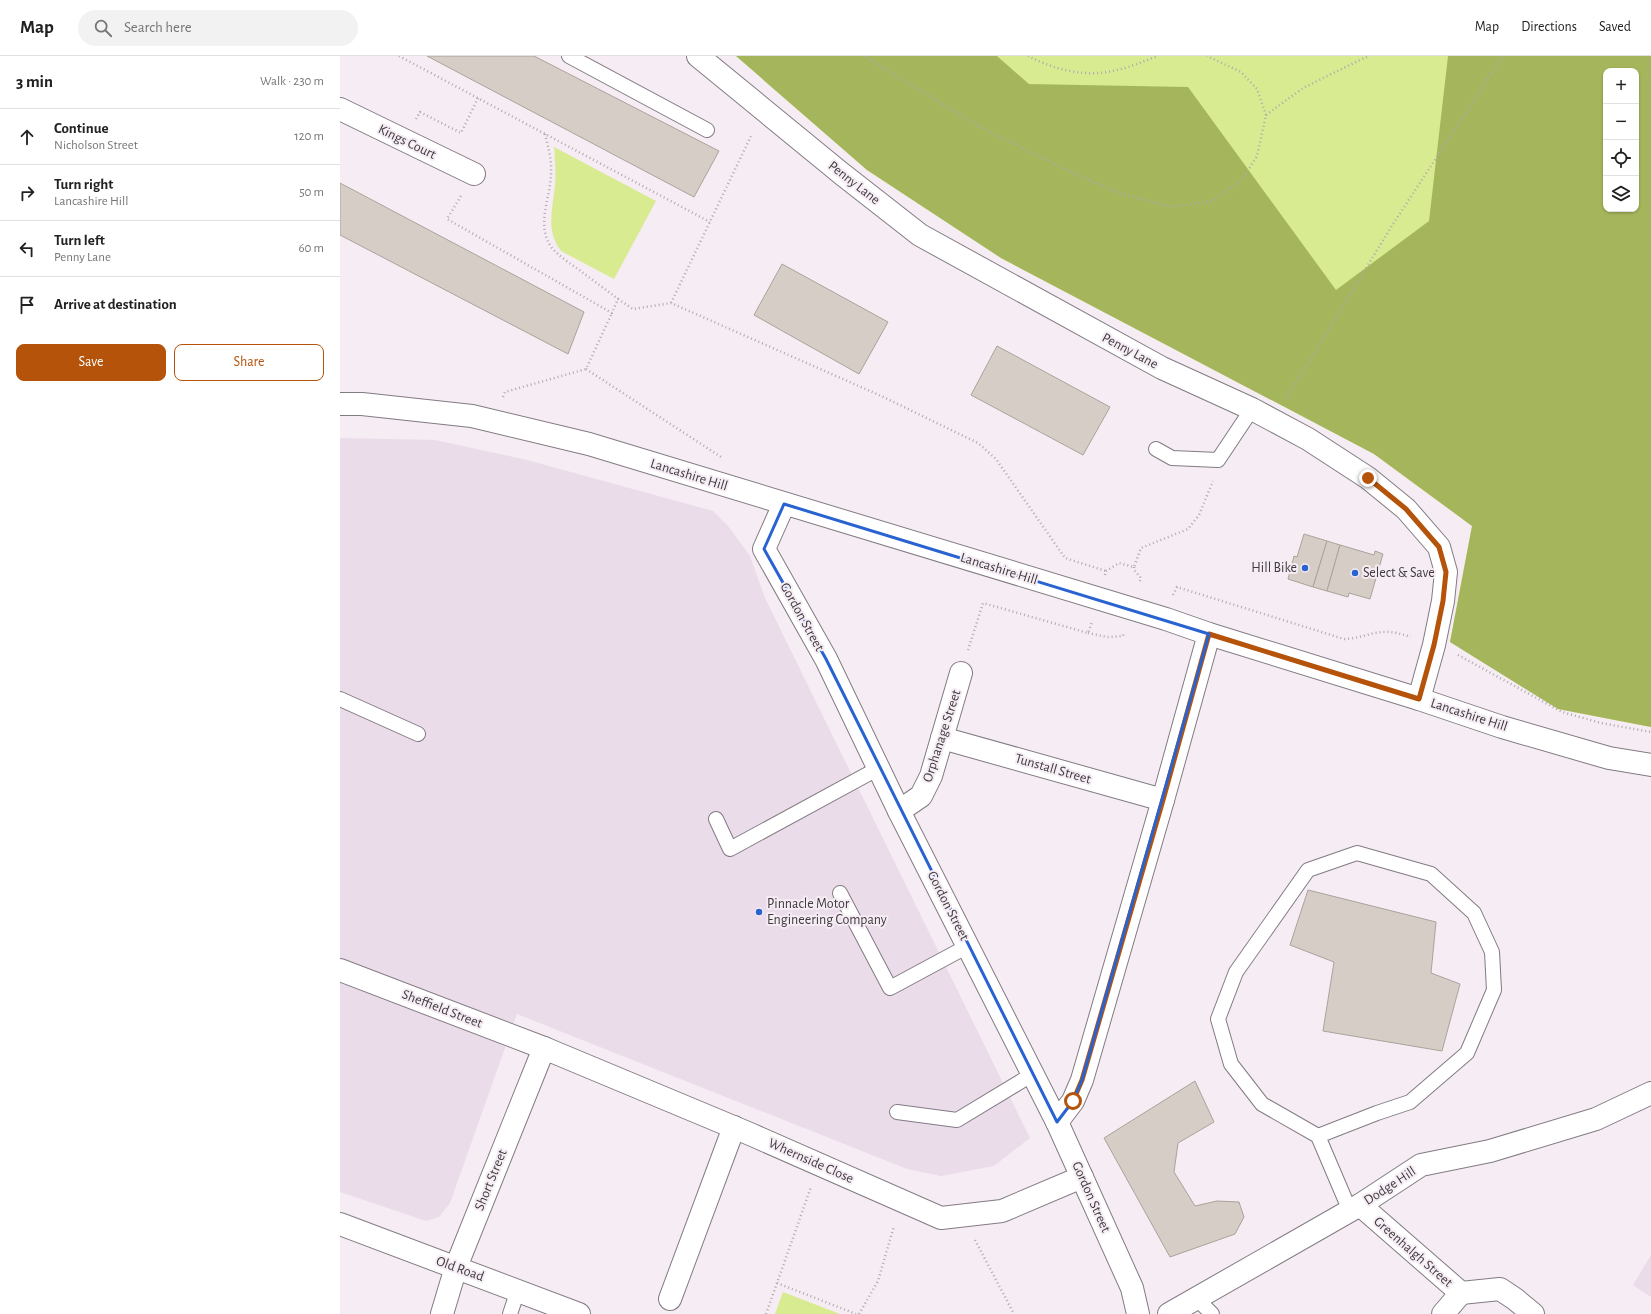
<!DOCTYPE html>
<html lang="en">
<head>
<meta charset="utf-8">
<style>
  :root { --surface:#fff; --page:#f2f2f2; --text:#222; --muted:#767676; --line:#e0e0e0; --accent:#b45309 }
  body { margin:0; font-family:"Alegreya Sans",sans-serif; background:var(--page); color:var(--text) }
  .controls { position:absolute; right:12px; top:12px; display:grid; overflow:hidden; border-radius:8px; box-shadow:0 1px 3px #0004 }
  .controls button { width:36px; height:36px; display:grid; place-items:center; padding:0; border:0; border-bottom:1px solid var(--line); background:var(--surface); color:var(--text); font:20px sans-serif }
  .stop { position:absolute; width:12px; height:12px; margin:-9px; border:3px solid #b45309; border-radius:50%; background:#fff }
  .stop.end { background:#b45309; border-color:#fff; box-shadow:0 1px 4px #0008 }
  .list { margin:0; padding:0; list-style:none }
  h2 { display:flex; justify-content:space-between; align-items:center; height:52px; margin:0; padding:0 16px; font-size:17px }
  h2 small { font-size:13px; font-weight:400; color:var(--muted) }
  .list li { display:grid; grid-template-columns:26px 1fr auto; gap:12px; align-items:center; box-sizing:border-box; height:56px; padding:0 16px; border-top:1px solid var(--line) }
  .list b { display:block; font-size:15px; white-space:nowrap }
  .list p { margin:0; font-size:13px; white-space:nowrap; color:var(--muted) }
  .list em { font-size:13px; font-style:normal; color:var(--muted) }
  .actions { display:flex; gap:8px; padding:12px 16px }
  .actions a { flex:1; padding:9px 0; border:1px solid var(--accent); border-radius:8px; text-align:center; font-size:14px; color:var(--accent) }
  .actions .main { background:var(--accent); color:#fff }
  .icon { flex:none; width:22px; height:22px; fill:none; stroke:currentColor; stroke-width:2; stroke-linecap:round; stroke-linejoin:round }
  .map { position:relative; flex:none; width:1311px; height:1258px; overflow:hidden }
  header { display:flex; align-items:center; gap:24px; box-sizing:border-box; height:56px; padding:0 20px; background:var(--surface); border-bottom:1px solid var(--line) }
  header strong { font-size:19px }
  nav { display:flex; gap:22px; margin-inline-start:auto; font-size:14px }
  .search { width:280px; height:36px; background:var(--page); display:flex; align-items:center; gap:10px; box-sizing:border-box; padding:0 14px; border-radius:22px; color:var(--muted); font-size:15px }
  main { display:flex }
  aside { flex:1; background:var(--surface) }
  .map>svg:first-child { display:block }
  .built { fill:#ebdcea }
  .green { fill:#d9eb90; fill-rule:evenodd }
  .forest { fill:#a5b55b; fill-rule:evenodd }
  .building { fill:#d6cec6; stroke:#aaa39b }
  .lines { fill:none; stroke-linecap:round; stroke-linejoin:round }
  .lane-casing { stroke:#837b83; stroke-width:16 }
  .street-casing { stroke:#837b83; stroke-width:24 }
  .secondary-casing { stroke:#837b83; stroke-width:24 }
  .path { stroke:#b0a9af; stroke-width:2.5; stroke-dasharray:1 3; stroke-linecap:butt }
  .lane { stroke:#fff; stroke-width:14 }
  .street { stroke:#fff; stroke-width:22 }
  .secondary { stroke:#fff; stroke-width:22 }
  .route { stroke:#b45309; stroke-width:5 }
  .marked { fill:none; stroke:#2963d1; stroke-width:3; stroke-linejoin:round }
  .poi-dot { fill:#2963d1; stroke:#f5ecf4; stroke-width:1.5 }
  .labels { text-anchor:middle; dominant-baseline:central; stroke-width:4; stroke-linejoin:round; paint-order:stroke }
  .street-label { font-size:14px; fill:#3f3b3f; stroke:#f5ecf4 }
  .poi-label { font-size:14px; fill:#3f3b3f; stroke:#f5ecf4; text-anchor:start }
</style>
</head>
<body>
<header>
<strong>Map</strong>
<div class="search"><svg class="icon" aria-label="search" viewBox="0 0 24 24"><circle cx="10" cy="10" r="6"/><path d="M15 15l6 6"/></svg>Search here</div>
<nav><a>Map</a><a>Directions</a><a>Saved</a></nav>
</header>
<main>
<aside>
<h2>3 min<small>Walk · 230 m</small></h2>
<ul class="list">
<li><svg class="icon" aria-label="ahead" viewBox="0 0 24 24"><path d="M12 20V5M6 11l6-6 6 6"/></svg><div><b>Continue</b><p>Nicholson Street</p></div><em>120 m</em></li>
<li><svg class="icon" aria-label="right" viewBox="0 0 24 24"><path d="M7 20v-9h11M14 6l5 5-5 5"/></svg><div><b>Turn right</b><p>Lancashire Hill</p></div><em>50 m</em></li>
<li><svg class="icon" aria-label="left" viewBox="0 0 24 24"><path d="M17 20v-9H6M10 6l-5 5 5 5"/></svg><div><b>Turn left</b><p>Penny Lane</p></div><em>60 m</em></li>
<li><svg class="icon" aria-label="arrive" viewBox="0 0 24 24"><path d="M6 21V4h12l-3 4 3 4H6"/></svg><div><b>Arrive at destination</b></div></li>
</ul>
<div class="actions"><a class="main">Save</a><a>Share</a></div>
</aside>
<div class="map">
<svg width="1311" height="1258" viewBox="0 0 1311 1258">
  <rect width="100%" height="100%" fill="#f5ecf4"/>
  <g class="built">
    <polygon points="0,382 95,384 187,404 373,455 388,470 410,500 425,542 690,1082 654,1110 601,1120 567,1113 177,958 110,1147 99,1161 86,1165 0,1136"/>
    <polygon points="1311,1199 1311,1241 1293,1229"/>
  </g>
  <g class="green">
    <path d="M396,0H1311V671L1218,653L1110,586L1132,470L1034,398L661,202L527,114ZM1266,15H1296V153H1266Z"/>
    <path d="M214,91L316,145L274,223L221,195C205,174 213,152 215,129C216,116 215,104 214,91Z"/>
    <polygon points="443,1236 500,1258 435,1258"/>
  </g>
  <path class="forest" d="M396,0H657L689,28L848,31L996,234L1089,165L1108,0H1311V671L1218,653L1110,586L1132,470L1034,398L661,202L527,114ZM1266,15H1296V153H1266Z"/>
  <g class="building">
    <polygon points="87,0 194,0 379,95 354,141"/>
    <polygon points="0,127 244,256 228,298 0,179"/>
    <polygon points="442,208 548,266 519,318 414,259"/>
    <polygon points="657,290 770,351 743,399 631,339"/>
    <polygon points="964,478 987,485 973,531 948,523 954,500 957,501"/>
    <polygon points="987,485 1000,489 987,535 973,531"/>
    <polygon points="1000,489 1034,499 1035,495 1043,498 1030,543 1009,537 1008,541 987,535"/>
    <polygon points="968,834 1096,866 1091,917 1120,928 1102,995 983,975 994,906 950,889"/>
    <polygon points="855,1025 874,1066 838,1087 834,1116 855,1150 877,1145 899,1146 904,1161 895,1178 830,1201 764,1082"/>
  </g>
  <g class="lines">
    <defs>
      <g id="lane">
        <polyline points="229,0 367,74"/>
        <polyline points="816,393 832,402 878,404 912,353"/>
        <polyline points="0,643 78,678"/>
        <polyline points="376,763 390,793 539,712"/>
        <polyline points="500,837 550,932 628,890"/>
        <polyline points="557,1056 617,1064 693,1018"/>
        <polyline points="978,1080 1037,1057 1070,1046 1127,997 1154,934 1152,896 1134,857 1091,818 1017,797 968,814 896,916 878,963 891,1008 922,1048 978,1080 1010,1155"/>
        <polyline points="856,1242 872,1258"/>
        <polyline points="170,1258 178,1234"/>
      </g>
      <g id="street">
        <polyline points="358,0 502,118 580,179 822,312 912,353 968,383 1028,422 1066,453 1099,491 1106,516 1103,545 1094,589 1079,643"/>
        <polyline points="0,53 134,118"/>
        <polyline points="444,448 424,493 486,603 559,755 717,1066 792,1232 798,1258"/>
        <polyline points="602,682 823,744"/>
        <polyline points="559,755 581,740 591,720 621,617"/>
        <polyline points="0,914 204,992 410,1078 601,1162 662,1155 742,1121"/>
        <polyline points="717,1066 733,1045 742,1024 823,744 869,578"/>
        <polyline points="1020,1149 1121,1237 1160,1233 1175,1243 1193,1258"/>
        <polyline points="0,1168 239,1258"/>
        <polyline points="330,1243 394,1071"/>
        <polyline points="102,1258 116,1211 204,992"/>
        <polyline points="829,1258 1020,1149 1081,1109 1150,1095 1256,1063 1311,1037"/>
        <polyline points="1103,1258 1121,1237"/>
      </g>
      <polyline id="secondary" points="0,348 22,348 132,360 249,388 826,563 869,578 1079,643 1162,671 1269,702 1311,709"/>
    </defs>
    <use href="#lane" class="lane-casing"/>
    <use href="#street" class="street-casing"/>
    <use href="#secondary" class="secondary-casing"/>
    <g class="path">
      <polyline points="59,0 370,166"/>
      <polyline points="524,0 638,70 733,117 782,138 832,151 872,145 902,124 917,100 926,59 917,33 901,16 867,0"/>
      <path d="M688,0C715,14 747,22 777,14C791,11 804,5 818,0"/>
      <polyline points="926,59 963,32 1024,2 1030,0"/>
      <polyline points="76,63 80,56 121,77 138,42"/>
      <path d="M205,78C208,91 212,104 211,117C211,141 195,170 212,192C219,200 229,207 238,213C251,223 265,233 278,243"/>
      <polyline points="121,140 107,163 272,257 278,243 293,253 331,247 539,339 638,387 656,403 725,502 766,515"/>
      <polyline points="331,247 412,78"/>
      <polyline points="246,313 381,401"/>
      <polyline points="163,341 165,336 246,313 272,257"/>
      <polyline points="947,342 1053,168 1163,0"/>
      <polyline points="794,511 794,514 801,522 799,528"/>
      <polyline points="765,519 766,515 779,507 794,511 801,492 848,473 859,459 873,425"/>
      <path d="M833,539L837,531L1004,583C1017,583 1030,577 1042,576C1052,575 1061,578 1071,581"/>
      <polyline points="748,577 767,581 783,580 784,576"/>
      <polyline points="628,594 643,547 748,577 752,566"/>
      <polyline points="1118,599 1222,656 1261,667 1311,676"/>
      <polyline points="635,1184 674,1258"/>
      <polyline points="437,1227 516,1258"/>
      <polyline points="426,1258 471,1131"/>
      <polyline points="519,1258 538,1225 554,1170"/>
    </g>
    <use href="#lane" class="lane"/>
    <use href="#street" class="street"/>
    <use href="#secondary" class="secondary"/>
  </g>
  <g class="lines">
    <polyline class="route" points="733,1045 742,1024 823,744 869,578 1079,643 1094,589 1103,545 1106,516 1099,491 1066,453 1028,422"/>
  </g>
  <path class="marked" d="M444,448L869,578L742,1024L733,1045L717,1066L486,603L424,493Z"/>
  <g class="poi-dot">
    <circle cx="965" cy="512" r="4"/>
    <circle cx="1015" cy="517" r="4"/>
    <circle cx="419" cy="856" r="4"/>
  </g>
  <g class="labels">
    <g class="street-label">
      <text transform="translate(67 86) rotate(26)">Kings Court</text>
      <text transform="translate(514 127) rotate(38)">Penny Lane</text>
      <text transform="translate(790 295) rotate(28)">Penny Lane</text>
      <text transform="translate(349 419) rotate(17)">Lancashire Hill</text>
      <text transform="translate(659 513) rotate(17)">Lancashire Hill</text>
      <text transform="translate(462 561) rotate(61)">Gordon Street</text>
      <text transform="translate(1129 659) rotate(18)">Lancashire Hill</text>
      <text transform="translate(602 680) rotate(-72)">Orphanage Street</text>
      <text transform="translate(713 713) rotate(16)">Tunstall Street</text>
      <text transform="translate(608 850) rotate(63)">Gordon Street</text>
      <text transform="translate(102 953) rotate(21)">Sheffield Street</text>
      <text transform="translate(471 1105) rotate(24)">Whernside Close</text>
      <text transform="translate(151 1124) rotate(-68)">Short Street</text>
      <text transform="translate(1050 1130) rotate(-33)">Dodge Hill</text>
      <text transform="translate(751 1141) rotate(66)">Gordon Street</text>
      <text transform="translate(1073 1196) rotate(41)">Greenhalgh Street</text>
      <text transform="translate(120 1213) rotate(20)">Old Road</text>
    </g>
    <g class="poi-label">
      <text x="957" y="512" text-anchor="end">Hill Bike</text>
      <text x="1023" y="517">Select &amp; Save</text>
      <text x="427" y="848">Pinnacle Motor<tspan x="427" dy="16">Engineering Company</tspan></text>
    </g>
  </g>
</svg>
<div class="controls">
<button>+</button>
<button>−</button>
<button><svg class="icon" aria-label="locate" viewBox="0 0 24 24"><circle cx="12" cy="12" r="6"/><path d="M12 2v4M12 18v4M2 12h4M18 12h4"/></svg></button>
<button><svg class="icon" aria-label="layers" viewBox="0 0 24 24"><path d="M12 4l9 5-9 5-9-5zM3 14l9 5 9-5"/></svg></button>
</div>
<div class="stop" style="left:733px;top:1045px"></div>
<div class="stop end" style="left:1028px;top:422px"></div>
</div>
</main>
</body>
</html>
